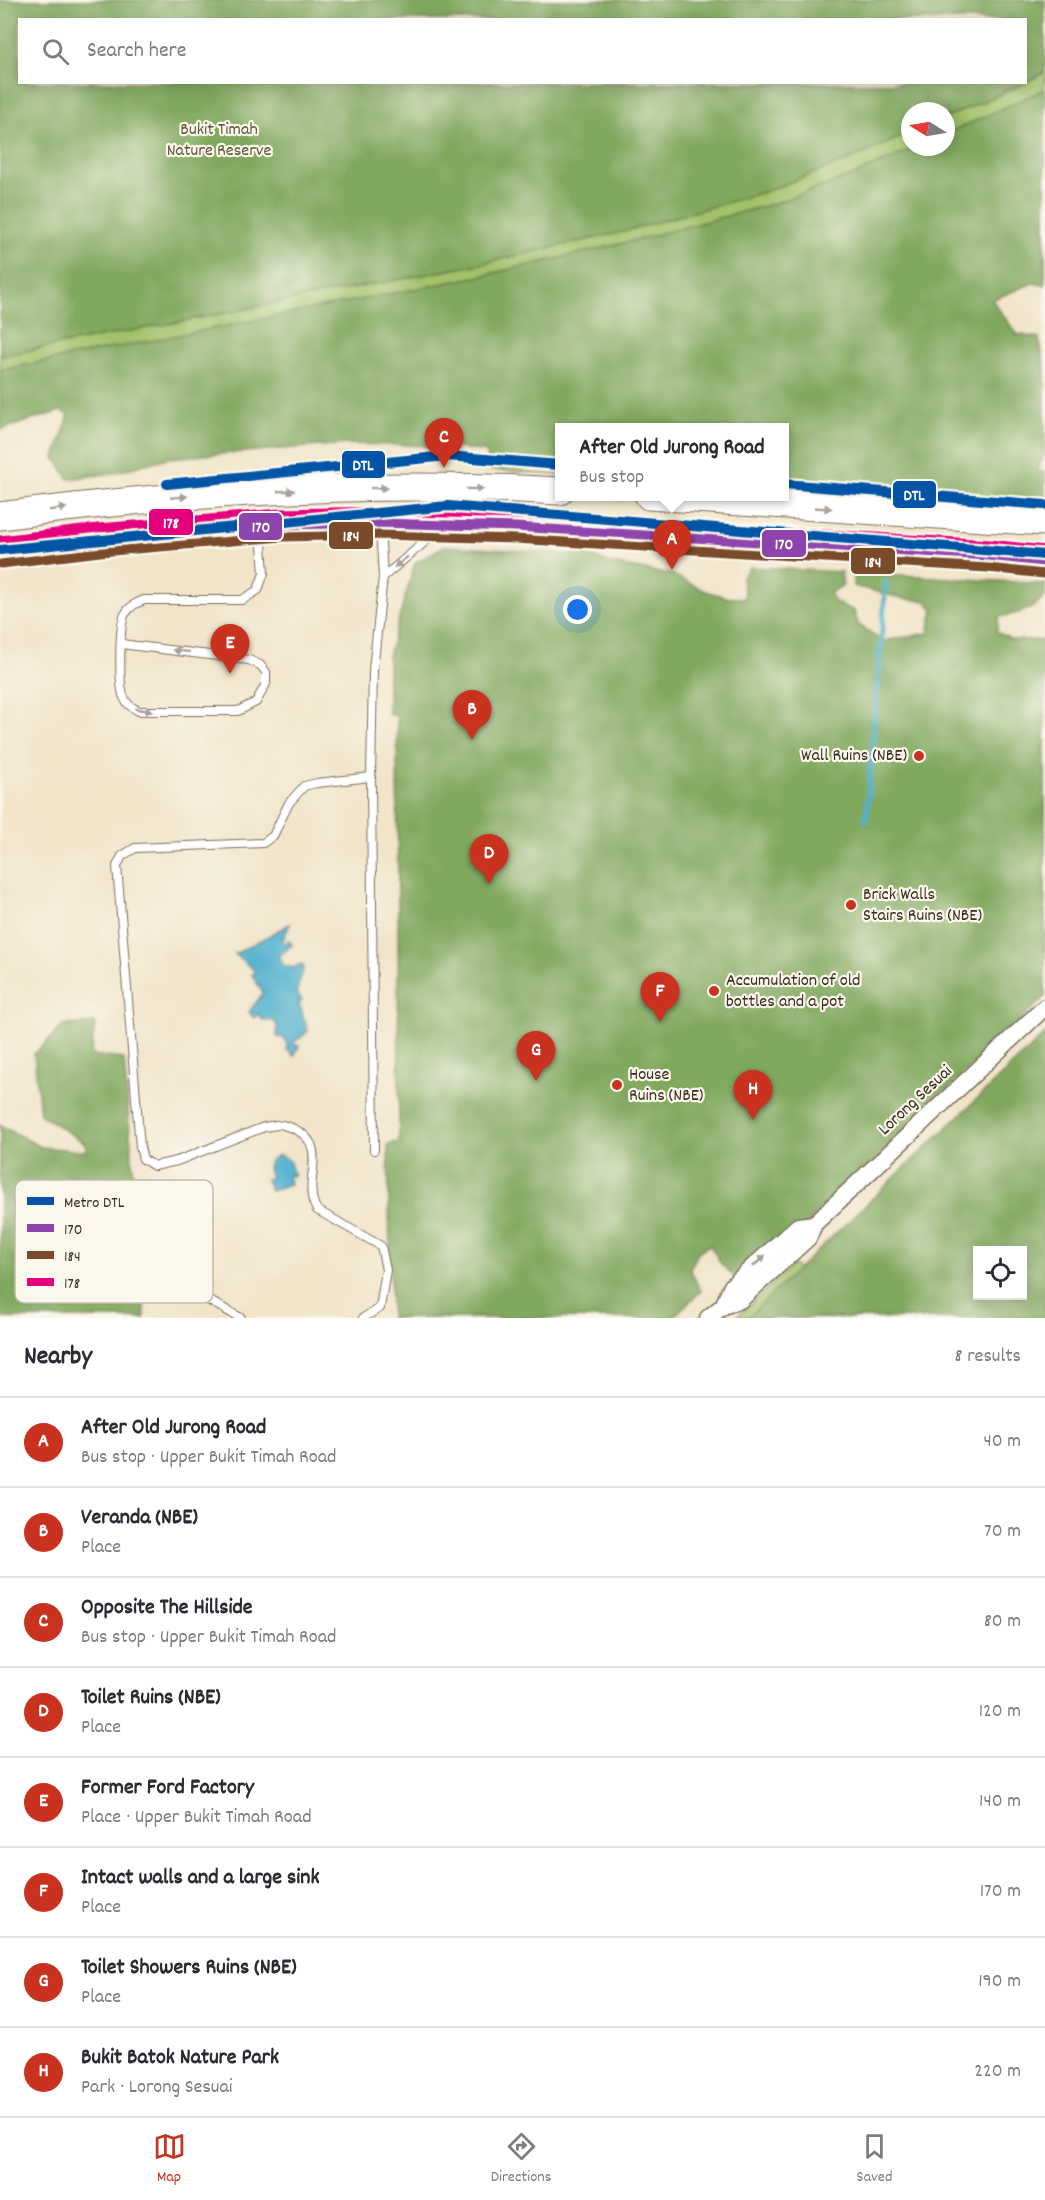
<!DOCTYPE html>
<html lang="en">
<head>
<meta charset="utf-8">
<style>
  :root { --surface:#fff; --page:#f7f7f7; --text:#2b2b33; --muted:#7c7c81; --line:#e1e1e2; --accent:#c8321e }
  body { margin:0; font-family:Dekko,sans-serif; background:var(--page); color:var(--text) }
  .controls { position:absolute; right:18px; bottom:18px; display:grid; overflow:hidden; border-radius:0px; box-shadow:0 3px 15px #0003 }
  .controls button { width:54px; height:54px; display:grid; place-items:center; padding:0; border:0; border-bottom:2px solid var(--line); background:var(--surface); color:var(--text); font:30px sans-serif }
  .compass { position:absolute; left:901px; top:102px; width:54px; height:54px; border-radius:50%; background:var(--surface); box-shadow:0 3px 15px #0003; rotate:281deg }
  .you { position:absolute; left:578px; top:610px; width:21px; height:21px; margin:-15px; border:4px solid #fff; border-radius:50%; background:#1a73e8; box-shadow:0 0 0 9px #1a73e833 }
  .badge { display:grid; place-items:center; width:39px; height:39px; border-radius:50%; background:var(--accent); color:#fff; font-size:20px; font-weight:700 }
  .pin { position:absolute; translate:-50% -50px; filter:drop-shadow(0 2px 3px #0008) }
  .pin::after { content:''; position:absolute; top:32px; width:21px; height:18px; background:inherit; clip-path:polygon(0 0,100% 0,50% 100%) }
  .popup { position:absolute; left:555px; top:423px; width:234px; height:78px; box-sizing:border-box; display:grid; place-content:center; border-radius:0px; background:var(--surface); filter:drop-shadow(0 2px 4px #0005); font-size:20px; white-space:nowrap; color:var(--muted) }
  .popup b { font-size:22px; color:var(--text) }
  .popup::after { content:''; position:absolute; left:50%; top:100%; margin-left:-12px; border:12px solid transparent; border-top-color:var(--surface) }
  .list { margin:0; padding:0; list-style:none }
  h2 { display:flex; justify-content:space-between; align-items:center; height:78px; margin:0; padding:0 24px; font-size:26px }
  h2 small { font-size:20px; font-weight:400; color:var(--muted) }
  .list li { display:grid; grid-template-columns:39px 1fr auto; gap:18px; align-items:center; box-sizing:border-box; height:90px; padding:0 24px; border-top:2px solid var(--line) }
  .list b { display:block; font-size:22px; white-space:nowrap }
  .list p { margin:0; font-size:20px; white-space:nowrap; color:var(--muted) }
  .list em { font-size:20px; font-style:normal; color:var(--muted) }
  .icon { flex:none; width:33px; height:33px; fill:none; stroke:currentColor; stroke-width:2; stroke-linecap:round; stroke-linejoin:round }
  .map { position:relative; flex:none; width:1045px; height:1318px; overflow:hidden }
  .search { position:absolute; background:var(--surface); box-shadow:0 3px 15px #0003; left:18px; right:18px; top:18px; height:66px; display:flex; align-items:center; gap:15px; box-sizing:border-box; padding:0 21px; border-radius:0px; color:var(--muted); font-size:22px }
  .sheet { height:798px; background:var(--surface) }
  nav { display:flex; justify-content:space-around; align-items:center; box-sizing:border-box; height:84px; border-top:2px solid var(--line); background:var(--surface); font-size:16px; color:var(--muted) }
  nav a { display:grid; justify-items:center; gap:3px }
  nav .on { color:var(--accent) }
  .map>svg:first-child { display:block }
  .green { fill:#a2c26a; stroke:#6e7644; stroke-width:1.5 }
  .forest { fill:#81a85e; stroke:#5e693e; stroke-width:1.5; fill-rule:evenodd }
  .water { fill:#4eb0cd; stroke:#446d76; stroke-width:1.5 }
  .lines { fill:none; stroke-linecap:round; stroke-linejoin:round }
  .stream { stroke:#4eb0cd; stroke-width:5 }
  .service-casing { stroke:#7b6b5a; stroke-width:10 }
  .minor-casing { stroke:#7b6b5a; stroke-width:19 }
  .trunk-casing { stroke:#7b6b5a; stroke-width:29 }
  .service { stroke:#fff; stroke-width:8 }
  .minor { stroke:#fff; stroke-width:16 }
  .trunk { stroke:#fff; stroke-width:27 }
  .bus-1-casing { stroke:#fbf7ec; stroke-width:14 }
  .bus-2-casing { stroke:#fbf7ec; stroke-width:14 }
  .bus-3-casing { stroke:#fbf7ec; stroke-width:14 }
  .bus-1 { stroke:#8e44ad; stroke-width:9 }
  .bus-2 { stroke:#7a4b2a; stroke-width:9 }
  .bus-3 { stroke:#e5007d; stroke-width:9 }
  .metro-1-casing { stroke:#fbf7ec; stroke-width:15 }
  .metro-1 { stroke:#0354a6; stroke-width:10 }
  .oneway { fill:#a79f9a }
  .poi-dot { fill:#c8321e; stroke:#fbf7ec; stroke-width:2 }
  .labels { text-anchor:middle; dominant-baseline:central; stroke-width:4.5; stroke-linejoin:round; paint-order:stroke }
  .park-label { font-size:18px; fill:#5a5835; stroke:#fbf7ec }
  .poi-label { font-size:18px; fill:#3b2a1e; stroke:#fbf7ec; text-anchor:start }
  .street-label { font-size:18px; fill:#3b2a1e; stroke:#fbf7ec }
  .key { fill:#fbf7ec; stroke:#c1baae; stroke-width:1.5 }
  .key-label { font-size:16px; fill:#3b2a1e }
  .line-badge { stroke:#fbf7ec; stroke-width:2 }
  .badge-label { font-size:16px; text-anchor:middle; font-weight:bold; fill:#fff }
</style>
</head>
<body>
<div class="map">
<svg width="1045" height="1318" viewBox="0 0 1045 1318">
  <rect width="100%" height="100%" fill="#fbf7ec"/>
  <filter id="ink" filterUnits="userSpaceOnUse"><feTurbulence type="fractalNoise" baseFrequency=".0167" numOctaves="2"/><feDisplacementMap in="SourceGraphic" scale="12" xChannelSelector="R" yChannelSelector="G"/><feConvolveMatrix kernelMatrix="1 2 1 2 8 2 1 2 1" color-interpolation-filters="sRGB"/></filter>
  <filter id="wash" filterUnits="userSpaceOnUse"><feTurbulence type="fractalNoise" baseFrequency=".008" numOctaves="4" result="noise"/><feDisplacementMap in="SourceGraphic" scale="24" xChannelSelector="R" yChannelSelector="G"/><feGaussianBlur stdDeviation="1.35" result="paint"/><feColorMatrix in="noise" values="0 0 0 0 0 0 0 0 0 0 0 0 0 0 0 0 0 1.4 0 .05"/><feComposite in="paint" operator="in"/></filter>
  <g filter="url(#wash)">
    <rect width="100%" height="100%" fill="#f1e4c9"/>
    <g class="green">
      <polygon points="1045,72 1045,89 946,134 946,118 1015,88"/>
      <polygon points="910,133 910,147 917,147 852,176 769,205 624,243 481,276 0,370 0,356 480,264 622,232 764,192 849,160"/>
      <polygon points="793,1264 845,1318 736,1318"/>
    </g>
    <g class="forest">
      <polygon points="0,0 1045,0 1045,72 1026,82 1026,20 20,20 20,82 1025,83 946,118 946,111 910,111 910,133 849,160 764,192 622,232 480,264 0,356"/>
      <polygon points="1045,89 1045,285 1033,283 992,300 1017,334 1039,338 1045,369 1045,453 1037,471 1045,472 1045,508 785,490 784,428 560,428 559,475 489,470 487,452 444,446 346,444 168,458 113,473 69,479 55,458 69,415 60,411 0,430 0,370 481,276 624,243 769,205 852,176 917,147 946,147 946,134"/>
      <path d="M444,546L588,555L608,563L673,575L705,591L730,598H745L742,578L750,567L841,572L843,585L830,593L835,602L854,611L858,624L883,641L928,633L933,610L927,601L905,599L853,586V572L1045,584V597C1032,611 1017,614 999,617L997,632L1012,640H1045V997L743,1285L721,1264L710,1245L699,1251L690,1269L701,1291L672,1318H391L388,1144L399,1142L397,717L388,712V656L415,563Z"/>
      <polygon points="95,1023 91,1055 124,1059 145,1318 0,1318 0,1125 41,1147 86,1151 85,1143 40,1114 34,1054 64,1025"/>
      <path d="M1045,1034V1318H747ZM1022,1250V1296H978V1250Z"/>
    </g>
    <g class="water">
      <polygon points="290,924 282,942 284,944 289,940 292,945 279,956 283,965 293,968 301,964 304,967 296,993 302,1000 299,1003 308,1031 298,1040 294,1040 295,1045 299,1046 294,1056 287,1050 288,1045 284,1038 277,1037 277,1025 273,1020 263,1020 258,1014 254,1018 249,1012 263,993 252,975 255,971 235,954"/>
      <polygon points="278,1155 289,1160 294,1176 288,1175 290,1184 270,1191 266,1179 271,1178 268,1168 270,1161"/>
    </g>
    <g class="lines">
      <polyline class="stream" points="866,821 886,582"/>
    </g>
  </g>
  <g filter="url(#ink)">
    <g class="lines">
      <defs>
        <g id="service">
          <polyline points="383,577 438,531"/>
          <path d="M121,644L249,660L260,665L266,672V684L256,702L238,711H139C131,707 126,704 123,695C119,683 119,624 125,614C130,606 136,603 144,600H242L258,590L264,573L261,531"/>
          <polyline points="277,1125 264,1127 177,1161 154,1166 143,1159 140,1147 117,866 122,856 135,848 263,843 273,836 289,803 304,786 317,783 371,777"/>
          <path d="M283,1125C338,1140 298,1180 317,1210L381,1246L386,1270L380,1308L363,1318"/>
          <polyline points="374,1150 371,777 373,670 383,577 380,527"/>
          <polyline points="160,1251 202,1297 241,1318"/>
        </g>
        <g id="minor">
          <polyline points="723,1306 732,1286 798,1226 814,1224"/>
          <polyline points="708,1318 723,1306 740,1300 808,1238 814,1224 1045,1007"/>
        </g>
        <g id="trunk">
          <polyline points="649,496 1045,522"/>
          <path d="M0,516C185,492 373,480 560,491"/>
          <polyline points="0,552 99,540 281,525 379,523 516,527 989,556 1045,562"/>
        </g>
      </defs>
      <use href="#service" class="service-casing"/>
      <use href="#minor" class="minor-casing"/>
      <use href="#trunk" class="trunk-casing"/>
      <use href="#service" class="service"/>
      <use href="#minor" class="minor"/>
      <use href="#trunk" class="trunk"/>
      <defs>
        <polyline id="bus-1" points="0,552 99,540 281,525 379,523 516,527 989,556 1045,562"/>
        <polyline id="bus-2" points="1,564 100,552 282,537 379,535 515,539 988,568 1044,574"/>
        <polyline id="bus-3" points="0,540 98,528 280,513 379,511 517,515 990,544 1045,550"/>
      </defs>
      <use href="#bus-1" class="bus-1-casing"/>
      <use href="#bus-2" class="bus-2-casing"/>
      <use href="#bus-3" class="bus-3-casing"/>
      <use href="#bus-1" class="bus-1"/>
      <use href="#bus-2" class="bus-2"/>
      <use href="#bus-3" class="bus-3"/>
      <defs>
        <g id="metro-1">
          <polyline points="167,484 447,456 560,465"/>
          <polyline points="784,484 1045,505"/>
          <polyline points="0,550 448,506 1045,555"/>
        </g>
      </defs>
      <use href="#metro-1" class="metro-1-casing"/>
      <use href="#metro-1" class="metro-1"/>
    </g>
    <defs><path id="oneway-solid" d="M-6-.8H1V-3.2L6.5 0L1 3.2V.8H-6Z" transform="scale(1.5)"/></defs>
    <g class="oneway">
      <use href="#oneway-solid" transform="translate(379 488) rotate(-1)"/>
      <use href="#oneway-solid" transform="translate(475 489) rotate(1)"/>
      <use href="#oneway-solid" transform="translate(286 491) rotate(-2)"/>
      <use href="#oneway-solid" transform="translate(179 497) rotate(-5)"/>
      <use href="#oneway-solid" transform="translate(823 508) rotate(3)"/>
      <use href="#oneway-solid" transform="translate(58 509) rotate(-8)"/>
      <use href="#oneway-solid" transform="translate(401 562) rotate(142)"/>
      <use href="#oneway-solid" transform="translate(181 651) rotate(-173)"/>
      <use href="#oneway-solid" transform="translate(144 710) rotate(8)"/>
      <use href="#oneway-solid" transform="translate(759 1261) rotate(-42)"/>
    </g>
  </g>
  <g class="poi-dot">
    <circle cx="919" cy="756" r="6"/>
    <circle cx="851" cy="905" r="6"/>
    <circle cx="714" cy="991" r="6"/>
    <circle cx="617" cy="1085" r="6"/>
  </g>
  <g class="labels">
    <g class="park-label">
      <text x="219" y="130">Bukit Timah<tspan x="219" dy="21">Nature Reserve</tspan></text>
    </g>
    <g class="poi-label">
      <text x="907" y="756" text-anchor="end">Wall Ruins (NBE)</text>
      <text x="863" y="895">Brick Walls<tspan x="863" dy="21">Stairs Ruins (NBE)</tspan></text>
      <text x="726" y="981">Accumulation of old<tspan x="726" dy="21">bottles and a pot</tspan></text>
      <text x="629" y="1075">House<tspan x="629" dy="21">Ruins (NBE)</tspan></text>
    </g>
    <g class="street-label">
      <text transform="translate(916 1101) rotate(-43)">Lorong Sesuai</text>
    </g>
  </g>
  <rect x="15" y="1180" width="198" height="123" rx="9" class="key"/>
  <rect x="27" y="1197" width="27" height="8" fill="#0354a6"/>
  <rect x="27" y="1224" width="27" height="8" fill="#8e44ad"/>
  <rect x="27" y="1251" width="27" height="8" fill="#7a4b2a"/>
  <rect x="27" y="1278" width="27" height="8" fill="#e5007d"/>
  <g class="key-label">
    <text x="64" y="1207">Metro DTL</text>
    <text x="64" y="1234">170</text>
    <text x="64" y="1261">184</text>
    <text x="64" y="1288">178</text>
  </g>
  <g class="line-badge">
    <rect x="341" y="450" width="45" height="29" rx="6" fill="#0354a6"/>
    <rect x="892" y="480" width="45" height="29" rx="6" fill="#0354a6"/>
    <rect x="148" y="508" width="46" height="28" rx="6" fill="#e5007d"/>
    <rect x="238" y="512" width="45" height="29" rx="6" fill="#8e44ad"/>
    <rect x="328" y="521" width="46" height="29" rx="6" fill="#7a4b2a"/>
    <rect x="761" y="529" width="46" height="29" rx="6" fill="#8e44ad"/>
    <rect x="850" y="547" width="46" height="28" rx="6" fill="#7a4b2a"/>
  </g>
  <g class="badge-label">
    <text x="363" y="470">DTL</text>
    <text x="914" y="500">DTL</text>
    <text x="171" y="528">178</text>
    <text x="261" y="532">170</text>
    <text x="351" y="541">184</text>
    <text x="784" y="549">170</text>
    <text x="873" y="567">184</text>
  </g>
</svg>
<div class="controls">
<button><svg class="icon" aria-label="locate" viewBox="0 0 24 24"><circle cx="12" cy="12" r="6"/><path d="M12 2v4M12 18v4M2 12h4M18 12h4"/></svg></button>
</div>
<svg class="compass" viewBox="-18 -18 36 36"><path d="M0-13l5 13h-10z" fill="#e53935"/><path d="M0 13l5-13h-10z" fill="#7c7c81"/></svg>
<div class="you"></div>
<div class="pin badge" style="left:672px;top:570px">A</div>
<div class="popup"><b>After Old Jurong Road</b>Bus stop</div>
<div class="pin badge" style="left:472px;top:740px">B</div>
<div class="pin badge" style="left:444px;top:468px">C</div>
<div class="pin badge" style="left:489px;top:884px">D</div>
<div class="pin badge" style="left:230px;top:674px">E</div>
<div class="pin badge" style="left:660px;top:1022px">F</div>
<div class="pin badge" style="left:536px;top:1081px">G</div>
<div class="pin badge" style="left:753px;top:1120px">H</div>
<div class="search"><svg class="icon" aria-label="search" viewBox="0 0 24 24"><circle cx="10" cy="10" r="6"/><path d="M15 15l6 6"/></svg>Search here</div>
</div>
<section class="sheet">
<h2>Nearby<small>8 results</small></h2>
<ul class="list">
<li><span class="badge">A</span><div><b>After Old Jurong Road</b><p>Bus stop · Upper Bukit Timah Road</p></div><em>40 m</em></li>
<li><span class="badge">B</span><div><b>Veranda (NBE)</b><p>Place</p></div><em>70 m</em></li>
<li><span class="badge">C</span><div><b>Opposite The Hillside</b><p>Bus stop · Upper Bukit Timah Road</p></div><em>80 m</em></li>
<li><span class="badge">D</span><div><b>Toilet Ruins (NBE)</b><p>Place</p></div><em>120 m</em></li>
<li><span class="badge">E</span><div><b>Former Ford Factory</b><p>Place · Upper Bukit Timah Road</p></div><em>140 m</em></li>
<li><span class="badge">F</span><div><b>Intact walls and a large sink</b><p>Place</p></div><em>170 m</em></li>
<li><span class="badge">G</span><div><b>Toilet Showers Ruins (NBE)</b><p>Place</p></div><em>190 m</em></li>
<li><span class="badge">H</span><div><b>Bukit Batok Nature Park</b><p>Park · Lorong Sesuai</p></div><em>220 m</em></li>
</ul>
</section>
<nav>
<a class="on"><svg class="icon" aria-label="map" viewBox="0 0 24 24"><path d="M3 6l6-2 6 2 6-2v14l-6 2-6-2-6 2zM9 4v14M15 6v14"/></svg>Map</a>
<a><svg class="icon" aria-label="directions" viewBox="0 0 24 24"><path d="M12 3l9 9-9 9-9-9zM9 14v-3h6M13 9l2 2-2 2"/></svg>Directions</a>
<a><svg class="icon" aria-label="saved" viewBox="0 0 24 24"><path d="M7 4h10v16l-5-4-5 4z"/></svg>Saved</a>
</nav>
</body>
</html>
